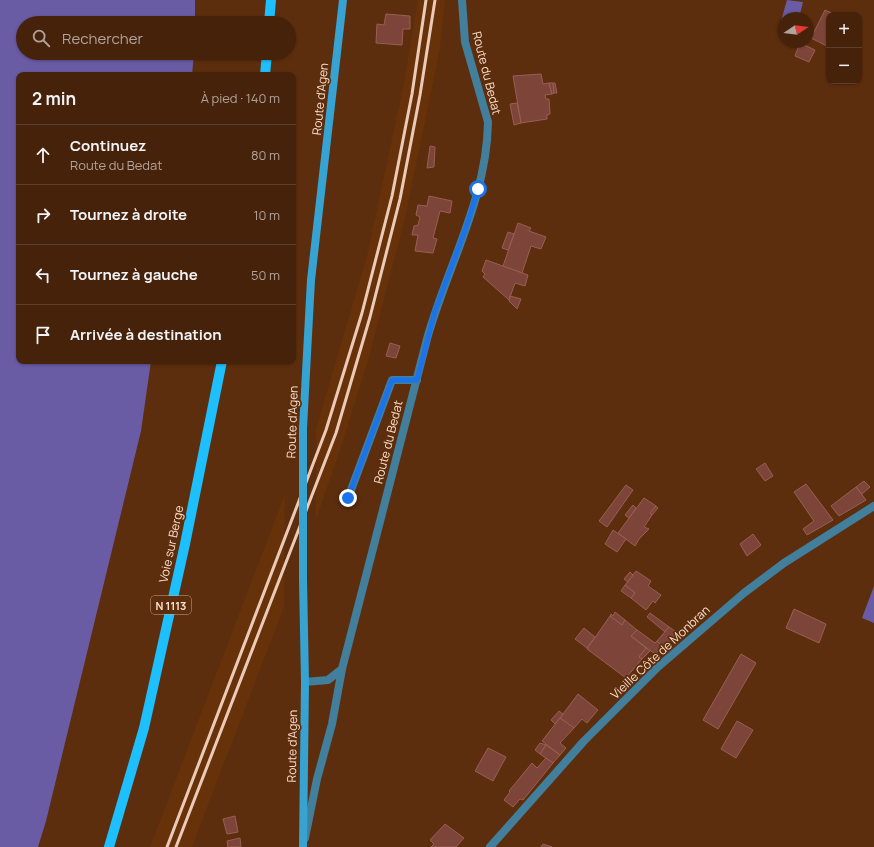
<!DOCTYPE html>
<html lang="fr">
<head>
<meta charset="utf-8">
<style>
  :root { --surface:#46220a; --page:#4d2a13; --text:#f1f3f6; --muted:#b0a49c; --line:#5e3f2b }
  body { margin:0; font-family:Manrope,sans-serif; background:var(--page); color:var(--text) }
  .controls { position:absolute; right:12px; top:12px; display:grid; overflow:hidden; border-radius:8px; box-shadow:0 1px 3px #0004 }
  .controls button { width:36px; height:36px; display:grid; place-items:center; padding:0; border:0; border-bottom:1px solid var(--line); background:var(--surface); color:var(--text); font:20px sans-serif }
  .compass { position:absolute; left:778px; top:12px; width:36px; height:36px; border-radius:50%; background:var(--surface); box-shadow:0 1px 3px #0004; rotate:77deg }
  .stop { position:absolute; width:12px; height:12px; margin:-9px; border:3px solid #1a73e8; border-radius:50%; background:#fff }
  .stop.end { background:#1a73e8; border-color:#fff; box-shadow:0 1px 4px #0008 }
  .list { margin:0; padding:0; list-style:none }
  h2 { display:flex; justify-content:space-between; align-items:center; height:52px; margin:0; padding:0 16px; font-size:17px }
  h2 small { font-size:13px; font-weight:400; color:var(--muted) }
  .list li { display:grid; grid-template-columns:26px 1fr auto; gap:12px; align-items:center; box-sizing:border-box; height:60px; padding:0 16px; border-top:1px solid var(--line) }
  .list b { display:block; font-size:15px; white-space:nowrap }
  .list p { margin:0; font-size:13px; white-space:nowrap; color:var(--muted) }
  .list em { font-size:13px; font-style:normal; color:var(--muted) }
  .icon { flex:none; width:22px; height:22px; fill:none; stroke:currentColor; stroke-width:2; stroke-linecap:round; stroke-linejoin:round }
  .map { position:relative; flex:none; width:874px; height:847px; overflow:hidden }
  .search { position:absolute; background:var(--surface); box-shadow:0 1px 3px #0004; left:16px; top:16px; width:280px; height:44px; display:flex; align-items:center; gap:10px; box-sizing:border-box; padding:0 14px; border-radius:22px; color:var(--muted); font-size:15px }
  .panel { position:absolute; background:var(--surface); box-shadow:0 1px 3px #0004; left:16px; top:72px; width:280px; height:292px; border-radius:8px }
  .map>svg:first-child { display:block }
  .built { fill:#673109 }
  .water { fill:#695ba4 }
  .building { fill:#7d443a; stroke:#9a5e53 }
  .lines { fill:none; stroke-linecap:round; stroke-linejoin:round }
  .service { stroke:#427f9d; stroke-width:8 }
  .minor { stroke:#427f9d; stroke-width:8 }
  .secondary { stroke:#36a3d2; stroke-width:8 }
  .primary { stroke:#1dbffc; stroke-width:10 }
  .rail { stroke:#ebcab7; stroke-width:3 }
  .secondary-bridge { stroke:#36a3d2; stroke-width:8 }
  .route { stroke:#1a73e8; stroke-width:5 }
  .labels { text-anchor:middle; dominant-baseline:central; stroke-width:3.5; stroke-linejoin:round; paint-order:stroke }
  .shield { fill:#5d2e0d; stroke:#cca893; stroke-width:1 }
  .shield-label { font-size:11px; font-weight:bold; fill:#fcddcc }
  .street-label { font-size:12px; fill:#fcddcc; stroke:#5d2e0d }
</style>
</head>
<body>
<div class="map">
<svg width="874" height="847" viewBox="0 0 874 847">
  <rect width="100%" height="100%" fill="#5d2e0d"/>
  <g class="built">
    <polygon points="418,0 445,0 440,48 432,88 405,218 369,357 343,441 316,520 316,429 367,256 403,88"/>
    <polygon points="285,494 284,607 192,847 150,847"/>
  </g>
  <g class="water">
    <polygon points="0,0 195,0 195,23 23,23 23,53 194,53 192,75 19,75 19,361 151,361 141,431 46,821 38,847 0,847"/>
    <polygon points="787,0 803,2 799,18 784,18 784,29 779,28"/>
    <polygon points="874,586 874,623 862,618"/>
  </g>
  <g class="building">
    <polygon points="825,10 836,15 829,15 829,47 811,38"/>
    <polygon points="386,14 410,16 410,29 403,29 402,45 376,43 377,24 384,25"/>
    <polygon points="800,43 815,50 809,62 795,56"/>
    <polygon points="541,74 543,84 549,83 552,94 545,95 546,99 549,99 550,114 547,115 547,119 521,123 513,76"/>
    <polygon points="549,83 553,83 554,93 552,94"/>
    <polygon points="553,83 555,83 557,93 554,93"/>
    <polygon points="517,103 521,123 514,125 510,104"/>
    <polygon points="430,146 435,147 434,167 427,168"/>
    <polygon points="429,196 452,201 450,213 440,211 433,238 437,239 433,253 415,251 418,235 412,235 414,226 418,225 420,217 416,215 418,205 427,206"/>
    <polygon points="518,223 531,228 529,231 546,237 541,249 531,246 522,273 503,266"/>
    <polygon points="508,232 514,234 508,250 502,248"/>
    <polygon points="486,260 528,275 525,286 515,283 509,300 483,277 485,274 482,271"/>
    <polygon points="510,296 521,299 517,309 509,301"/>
    <polygon points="390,343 400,346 396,358 386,356"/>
    <polygon points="765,463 773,476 765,481 756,469"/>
    <polygon points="864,481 870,487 862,494 856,487"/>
    <polygon points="806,484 833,520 807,535 803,529 814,521 794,492"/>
    <polygon points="626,485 633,490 607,527 599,521"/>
    <polygon points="856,487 866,500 839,516 831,506"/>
    <polygon points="644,498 656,506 650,513 652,515 644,527 649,529 639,539 635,546 618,533"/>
    <polygon points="633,505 636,508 629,518 625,515"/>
    <polygon points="656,506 658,508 652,515 650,513"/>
    <polygon points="613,530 626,539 617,552 605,544"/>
    <polygon points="753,534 761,545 747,556 740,544"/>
    <polygon points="636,571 651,581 648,586 661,595 655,603 653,601 646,610 631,598 635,593 625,585"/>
    <polygon points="630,572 633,575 628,582 624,579"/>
    <polygon points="625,585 635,593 631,598 621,591"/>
    <polygon points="794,609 826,624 819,643 786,628"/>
    <polygon points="615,612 625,620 622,625 610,616 611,614 613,616"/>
    <polygon points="650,613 669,627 665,632 647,617"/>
    <polygon points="610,616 622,625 625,620 637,630 631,636 646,648 639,657 642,659 626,678 587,649"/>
    <polygon points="669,627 678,633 663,647 657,641"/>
    <polygon points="584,628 595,637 587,648 575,639"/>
    <polygon points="637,630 655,643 657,641 663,647 655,654 631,636"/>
    <polygon points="646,648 650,651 642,659 639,657"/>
    <polygon points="741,654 756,663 718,729 703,720"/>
    <polygon points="578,694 598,710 587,723 582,719 574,728 560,718"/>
    <polygon points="559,711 563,714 555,724 551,720"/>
    <polygon points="560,718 574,728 560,743 566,748 560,755 542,741"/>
    <polygon points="737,721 753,730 736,758 721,749"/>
    <polygon points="540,743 546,745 540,754 535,750"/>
    <polygon points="546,745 560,755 553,763 540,754"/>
    <polygon points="488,748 506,757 493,781 475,771"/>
    <polygon points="546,758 553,763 523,800 520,799 513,807 504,800 510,792 509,791 532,763 537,768"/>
    <polygon points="235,816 238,832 227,834 223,819"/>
    <polygon points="445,824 464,838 456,847 431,847 434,844 430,840"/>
    <polygon points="240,838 241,847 228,847 227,841"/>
    <polygon points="543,844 552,847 541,847"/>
  </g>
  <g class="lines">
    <polyline class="service" points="348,498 392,380 417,380"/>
    <g class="minor">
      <polyline points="305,682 328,680 342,669"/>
      <path d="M305,838L317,779L332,724L342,669L427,339C447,267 487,199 488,122L465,42L462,0"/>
      <polyline points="490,847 584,741 658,667 744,593 784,563 874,506"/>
    </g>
    <g class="secondary">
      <polyline points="303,428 311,280 343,0"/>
      <polyline points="303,847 305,682 303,580"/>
    </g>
    <g class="primary">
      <polyline points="269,23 271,0"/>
      <polyline points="265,75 267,53"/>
      <polyline points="109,847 144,728 185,544 222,361"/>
    </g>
    <g class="rail">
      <polyline points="167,847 326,430 362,313 392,196 412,94 426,0"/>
      <polyline points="176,847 336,433 370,317 400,199 420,95 435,0"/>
    </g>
    <polyline class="secondary-bridge" points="303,428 303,580"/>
  </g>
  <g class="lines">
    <polyline class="route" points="348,498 392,380 417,380 435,311 467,225 478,189"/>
  </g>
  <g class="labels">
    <rect class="shield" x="151" y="596" width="40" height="18" rx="3"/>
    <g class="shield-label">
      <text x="171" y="605">N 1113</text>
    </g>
    <g class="street-label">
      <text transform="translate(487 73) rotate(76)">Route du Bedat</text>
      <text transform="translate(320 99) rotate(-84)">Route d'Agen</text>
      <text transform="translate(292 422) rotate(-88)">Route d'Agen</text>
      <text transform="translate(388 442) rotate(-76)">Route du Bedat</text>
      <text transform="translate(171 544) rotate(-78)">Voie sur Berge</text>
      <text transform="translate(660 652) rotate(-43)">Vieille Côte de Monbran</text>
      <text transform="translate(292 746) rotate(-89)">Route d'Agen</text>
    </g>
  </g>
</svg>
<div class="controls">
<button>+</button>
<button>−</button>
</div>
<svg class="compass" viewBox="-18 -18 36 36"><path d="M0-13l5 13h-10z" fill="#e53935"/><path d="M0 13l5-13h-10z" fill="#b0a49c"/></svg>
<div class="stop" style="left:478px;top:189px"></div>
<div class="stop end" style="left:348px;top:498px"></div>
<div class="search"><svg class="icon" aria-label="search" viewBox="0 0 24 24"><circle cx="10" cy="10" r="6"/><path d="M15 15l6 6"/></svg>Rechercher</div>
<section class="panel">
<h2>2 min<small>À pied · 140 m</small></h2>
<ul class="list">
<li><svg class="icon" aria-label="ahead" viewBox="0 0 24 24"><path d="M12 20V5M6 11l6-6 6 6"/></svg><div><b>Continuez</b><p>Route du Bedat</p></div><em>80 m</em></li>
<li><svg class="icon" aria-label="right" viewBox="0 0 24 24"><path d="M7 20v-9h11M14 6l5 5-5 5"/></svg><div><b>Tournez à droite</b></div><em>10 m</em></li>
<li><svg class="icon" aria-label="left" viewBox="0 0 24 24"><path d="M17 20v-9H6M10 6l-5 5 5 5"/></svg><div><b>Tournez à gauche</b></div><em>50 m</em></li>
<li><svg class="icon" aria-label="arrive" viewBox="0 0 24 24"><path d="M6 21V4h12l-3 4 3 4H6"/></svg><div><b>Arrivée à destination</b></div></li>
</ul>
</section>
</div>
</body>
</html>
